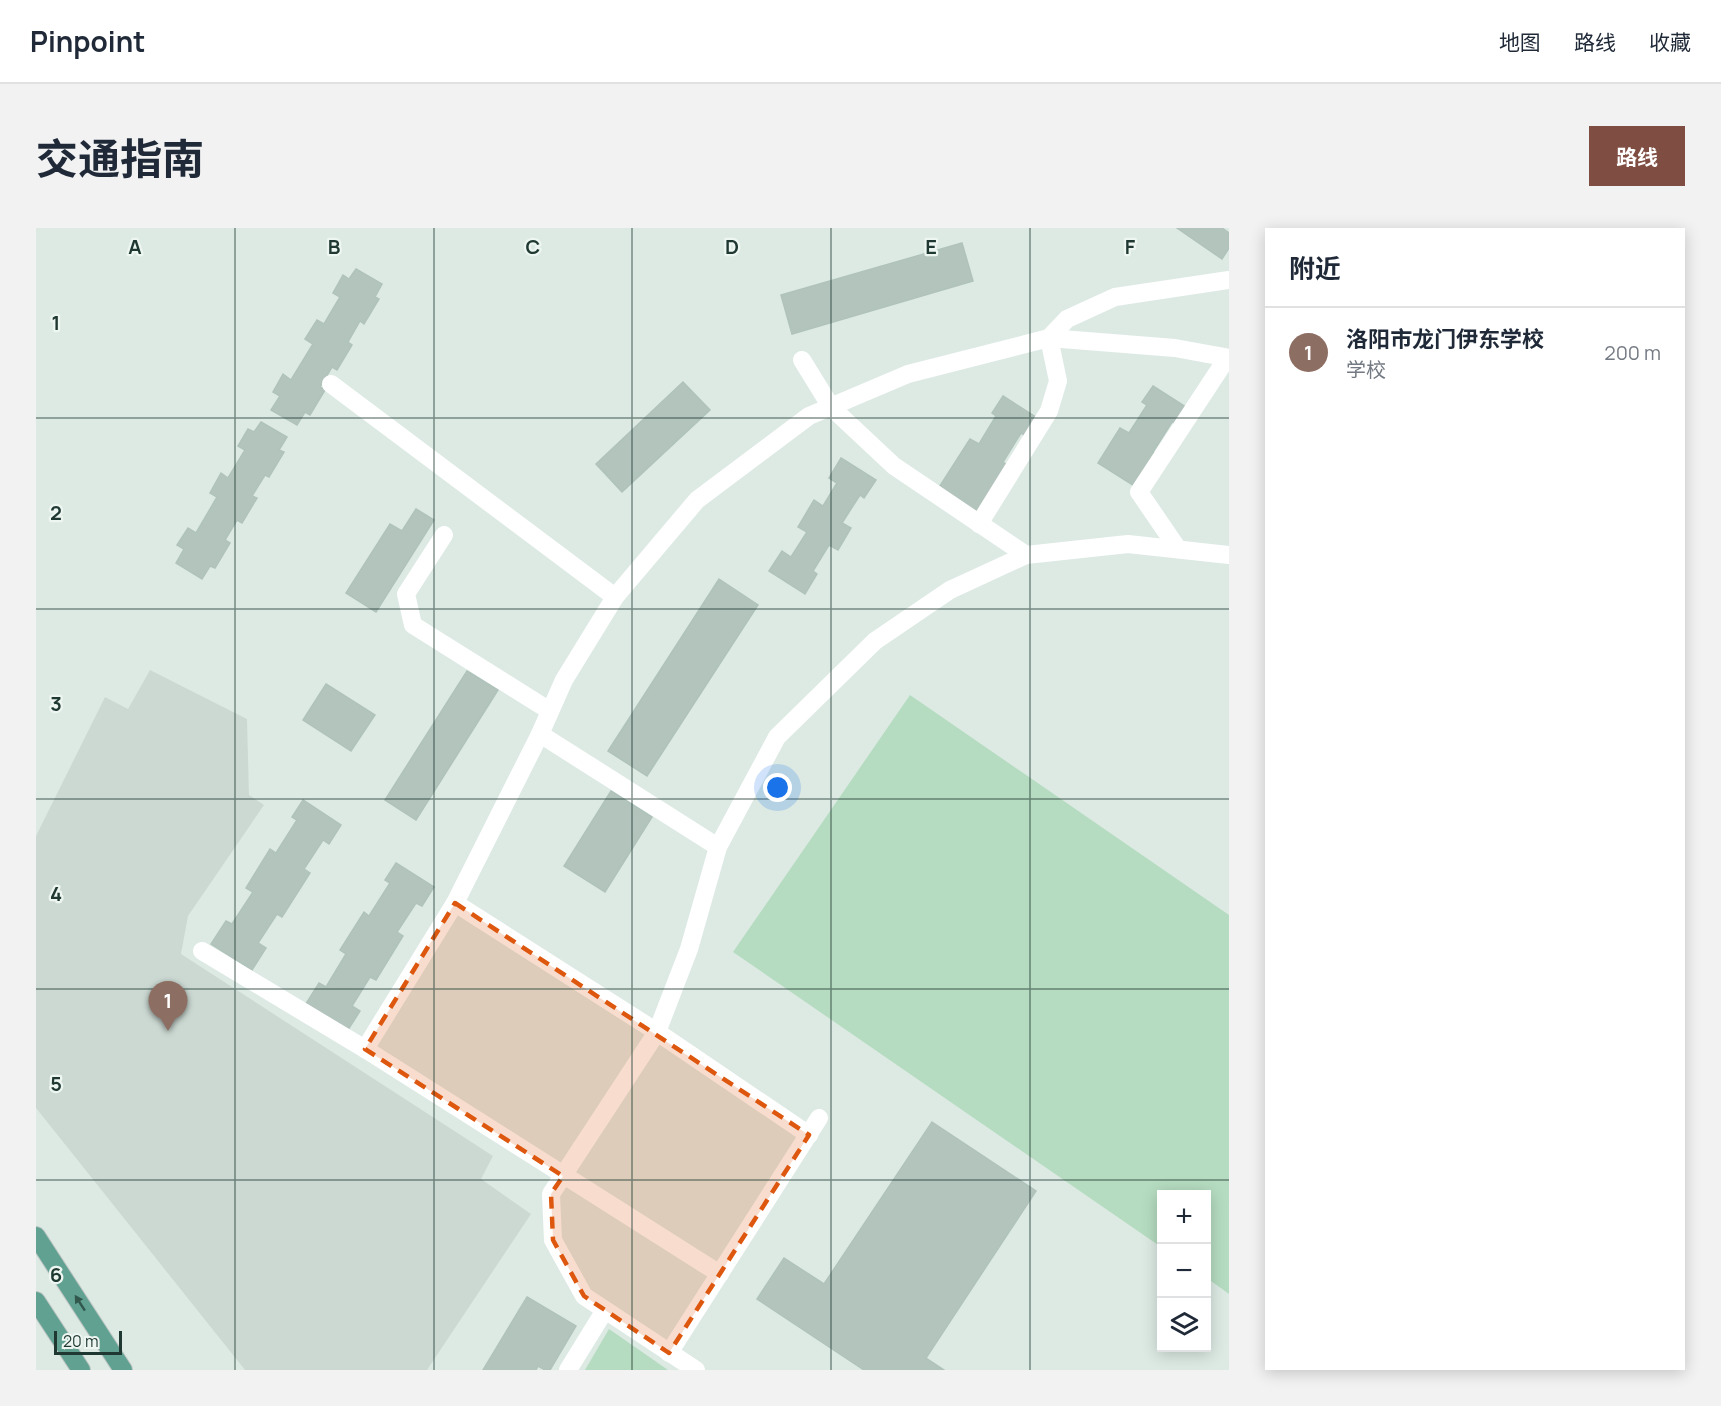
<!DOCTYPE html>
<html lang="zh">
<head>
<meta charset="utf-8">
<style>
  :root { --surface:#fff; --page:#f2f2f3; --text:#1f2937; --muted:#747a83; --line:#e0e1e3; --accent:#7f4d42 }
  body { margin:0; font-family:Manrope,"Noto Sans SC",sans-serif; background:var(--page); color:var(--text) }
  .controls { position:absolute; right:18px; bottom:18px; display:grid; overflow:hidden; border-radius:0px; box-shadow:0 3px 15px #0003 }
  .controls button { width:54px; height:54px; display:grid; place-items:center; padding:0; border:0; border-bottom:2px solid var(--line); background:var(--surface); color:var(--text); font:30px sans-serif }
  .scale { position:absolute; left:18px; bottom:15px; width:68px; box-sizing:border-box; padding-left:6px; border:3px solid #1f3932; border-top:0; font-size:16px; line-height:21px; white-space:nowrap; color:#1f3932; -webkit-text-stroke:4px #eef6f2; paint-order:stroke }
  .you { position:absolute; left:742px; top:560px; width:21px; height:21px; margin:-15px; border:4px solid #fff; border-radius:50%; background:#1a73e8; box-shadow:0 0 0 9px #1a73e833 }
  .badge { display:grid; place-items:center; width:39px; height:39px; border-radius:50%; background:var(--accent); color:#fff; font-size:20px; font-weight:700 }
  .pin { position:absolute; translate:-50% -50px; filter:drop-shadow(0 2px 3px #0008) }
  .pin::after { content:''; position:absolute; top:32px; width:21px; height:18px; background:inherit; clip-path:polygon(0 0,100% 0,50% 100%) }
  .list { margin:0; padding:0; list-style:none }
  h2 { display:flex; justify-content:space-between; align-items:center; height:78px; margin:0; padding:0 24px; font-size:26px }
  h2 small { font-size:20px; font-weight:400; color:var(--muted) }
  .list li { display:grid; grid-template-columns:39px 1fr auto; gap:18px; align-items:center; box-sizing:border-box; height:90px; padding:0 24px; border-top:2px solid var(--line) }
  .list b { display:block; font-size:22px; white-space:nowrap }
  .list p { margin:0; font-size:20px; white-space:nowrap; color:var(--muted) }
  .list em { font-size:20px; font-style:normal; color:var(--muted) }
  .icon { flex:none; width:33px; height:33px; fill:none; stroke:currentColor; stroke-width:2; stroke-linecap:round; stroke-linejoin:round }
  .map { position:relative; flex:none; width:1193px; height:1142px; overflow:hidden; border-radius:0px }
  header { display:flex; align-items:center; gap:36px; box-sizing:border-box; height:84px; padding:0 30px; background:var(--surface); border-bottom:2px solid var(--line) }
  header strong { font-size:28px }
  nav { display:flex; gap:33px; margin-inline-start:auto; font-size:21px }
  .intro { display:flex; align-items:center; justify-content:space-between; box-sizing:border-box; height:144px; padding:0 36px }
  h1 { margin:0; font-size:42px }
  .button { padding:15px 27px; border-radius:0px; background:var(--accent); color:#fff; font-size:21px; font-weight:700 }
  main { display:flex; gap:36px; padding:0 36px }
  aside { flex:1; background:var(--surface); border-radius:0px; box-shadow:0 3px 15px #0003 }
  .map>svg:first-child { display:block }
  .built { fill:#ccd9d3 }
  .green { fill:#b5dcc0 }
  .building { fill:#b3c4bd; stroke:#b0c3bb; stroke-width:1.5 }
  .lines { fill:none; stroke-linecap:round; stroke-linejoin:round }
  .major-casing { stroke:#bcc4c2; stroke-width:20 }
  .minor { stroke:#fff; stroke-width:18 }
  .major { stroke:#60a191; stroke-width:18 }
  .oneway { fill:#32584e }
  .marked { fill:#de570e; fill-opacity:0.2; stroke:#de570e; stroke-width:4.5; stroke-dasharray:12 8; stroke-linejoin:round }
  .grid { fill:none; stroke:#1f3932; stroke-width:1.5; stroke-opacity:0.55 }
  .grid-label { font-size:20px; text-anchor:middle; font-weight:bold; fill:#1f3932; stroke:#eef6f2; stroke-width:4.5; stroke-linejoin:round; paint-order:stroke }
</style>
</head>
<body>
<header>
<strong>Pinpoint</strong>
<nav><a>地图</a><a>路线</a><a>收藏</a></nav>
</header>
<div class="intro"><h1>交通指南</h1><a class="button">路线</a></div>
<main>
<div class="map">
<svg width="1193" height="1142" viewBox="0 0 1193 1142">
  <rect width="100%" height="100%" fill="#ddeae4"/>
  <polygon class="built" points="114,442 211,491 213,567 228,577 152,688 145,726 457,928 445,951 495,986 391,1142 209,1142 0,880 0,608 69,469 92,481"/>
  <g class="green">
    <polygon points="874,467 1193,687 1193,1066 1171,1050 1170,966 1126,966 1125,1019 697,724"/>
    <polygon points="573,1101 632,1142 549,1142"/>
  </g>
  <g class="building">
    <polygon points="1141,0 1186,0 1193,5 1193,20 1186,31"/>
    <polygon points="926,15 937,53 756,106 745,67"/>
    <polygon points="320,41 346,56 339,69 343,71 328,96 324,93 312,114 316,117 301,142 296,139 284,159 289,162 274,187 269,184 261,197 235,182 244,168 237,164 247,146 255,152 277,116 269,111 281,92 288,96 304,69 297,65 307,47 313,51"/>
    <polygon points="647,154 674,182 586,264 560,236"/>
    <polygon points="1117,158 1153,181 1142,198 1136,194 1117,224 1124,228 1103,261 1062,235 1084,200 1093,205 1111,177 1106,174"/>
    <polygon points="967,168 1003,191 991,209 985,205 967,234 974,239 941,290 900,264 934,211 943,216 960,188 956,185"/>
    <polygon points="225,194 251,209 243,222 248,224 233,249 229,247 216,268 221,270 206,295 201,292 189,312 194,315 179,340 174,338 166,351 140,335 148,321 141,317 152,300 160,305 181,269 174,265 185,245 192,250 209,222 202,218 212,201 218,204"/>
    <polygon points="805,230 840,252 828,270 824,267 806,295 815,300 802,322 793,317 777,343 781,346 769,366 733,343 746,323 755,329 771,304 762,299 778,272 787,278 801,255 793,250"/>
    <polygon points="380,281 398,292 340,384 310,365 354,296 366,303"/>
    <polygon points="683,351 722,377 611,548 572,523"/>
    <polygon points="431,443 462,462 380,592 349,572"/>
    <polygon points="290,456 339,487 315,523 267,492"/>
    <polygon points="575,563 616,589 569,664 528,638"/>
    <polygon points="267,572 305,597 293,616 287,612 268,641 274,645 246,689 241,686 222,715 230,720 216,742 175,716 190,693 196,696 217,664 210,660 234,621 240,625 261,592 256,589"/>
    <polygon points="360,635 398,659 386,678 380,675 361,704 367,708 340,752 334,749 316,778 324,783 310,805 268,779 283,755 290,759 310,726 304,722 328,684 333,688 354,655 349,652"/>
    <polygon points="896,894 1000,963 890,1130 908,1142 828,1142 721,1071 748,1030 788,1056"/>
    <polygon points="491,1069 540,1098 514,1142 509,1142 502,1138 500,1142 447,1142"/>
  </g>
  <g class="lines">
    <defs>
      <g id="major">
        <polyline points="0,1008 87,1142"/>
        <polyline points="0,1073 45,1142"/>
      </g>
    </defs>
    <use href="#major" class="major-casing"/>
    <g class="minor">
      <polyline points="766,132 795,179 858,238 990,327"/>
      <polyline points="295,156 579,369"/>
      <polyline points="943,296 1013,183 1022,153 1013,110 1031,91 1079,69 1193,52"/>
      <polyline points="408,307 370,366 377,397 514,483"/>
      <polyline points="1142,321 1103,264 1191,130"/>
      <polyline points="504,506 682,619"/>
      <polyline points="419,675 621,804 773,907"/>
      <polyline points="166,723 329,821 684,1046"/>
      <polyline points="329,821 419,675 504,506 528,452 579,369 661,272 773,188 872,146 1013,110 1139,120 1193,130"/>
      <polyline points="633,1125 783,890"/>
      <polyline points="532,1142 569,1082"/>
      <polyline points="660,1142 548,1068 517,1012 515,966 621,804 653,721 682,619 741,509 839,413 914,362 990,327 1092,316 1193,327"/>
    </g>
    <use href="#major" class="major"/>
  </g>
  <defs><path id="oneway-solid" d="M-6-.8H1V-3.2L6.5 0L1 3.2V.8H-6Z" transform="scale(1.5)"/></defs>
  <use class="oneway" href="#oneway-solid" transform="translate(44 1075) rotate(-123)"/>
  <path class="marked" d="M419,675L773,907L633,1125L548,1068L517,1012L515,966L527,948L329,821Z"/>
  <path class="grid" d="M199,0V1142M398,0V1142M596,0V1142M795,0V1142M994,0V1142M0,190H1193M0,381H1193M0,571H1193M0,761H1193M0,952H1193"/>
  <g class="grid-label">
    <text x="99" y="26">A</text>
    <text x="298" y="26">B</text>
    <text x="497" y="26">C</text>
    <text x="696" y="26">D</text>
    <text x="895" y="26">E</text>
    <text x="1094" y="26">F</text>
    <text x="20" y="102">1</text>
    <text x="20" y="292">2</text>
    <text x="20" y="483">3</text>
    <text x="20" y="673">4</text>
    <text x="20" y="863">5</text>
    <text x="20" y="1054">6</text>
  </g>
</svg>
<div class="controls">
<button>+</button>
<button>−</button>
<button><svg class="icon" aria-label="layers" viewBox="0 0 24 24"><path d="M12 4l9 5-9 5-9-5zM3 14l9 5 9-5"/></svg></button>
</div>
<div class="scale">20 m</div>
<div class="you"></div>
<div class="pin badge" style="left:132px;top:803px;background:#8d6e63">1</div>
</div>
<aside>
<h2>附近<small></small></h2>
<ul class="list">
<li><span class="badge" style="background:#8d6e63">1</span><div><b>洛阳市龙门伊东学校</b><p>学校</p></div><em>200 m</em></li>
</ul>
</aside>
</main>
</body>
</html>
